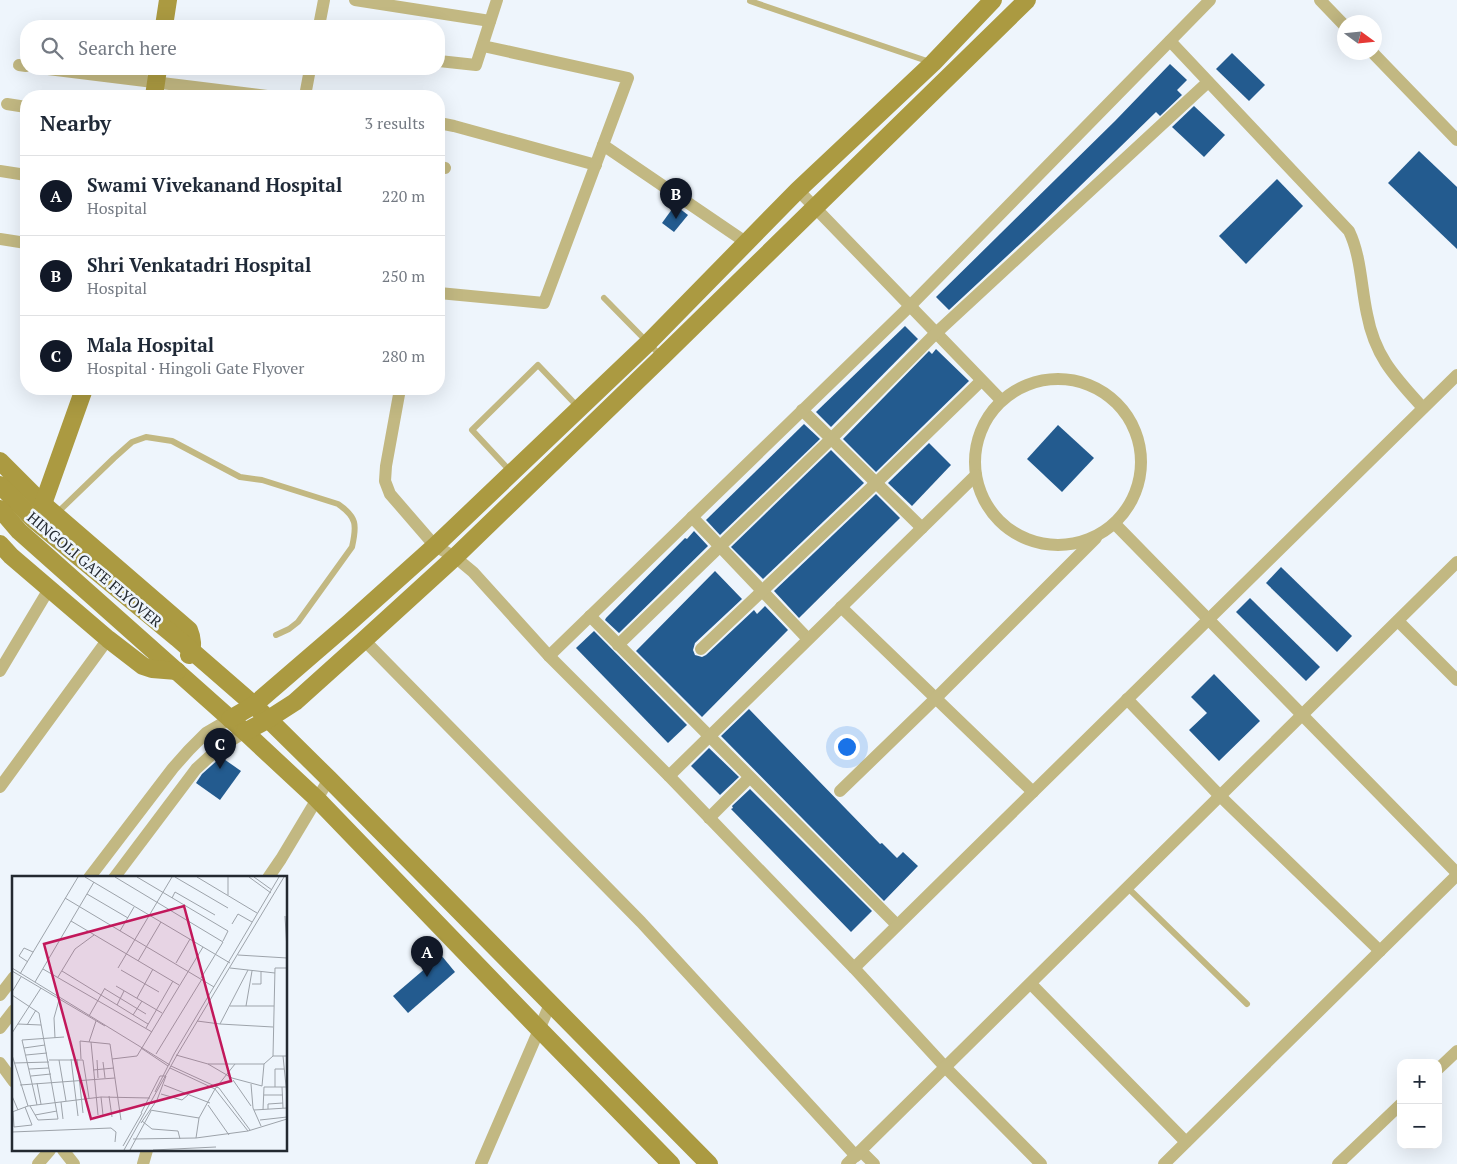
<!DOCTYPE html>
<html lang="en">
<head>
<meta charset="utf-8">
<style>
  :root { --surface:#fff; --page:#f6f6f7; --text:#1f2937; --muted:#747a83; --line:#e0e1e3; --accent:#111827 }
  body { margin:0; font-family:"PT Serif",serif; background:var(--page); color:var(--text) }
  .controls { position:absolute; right:15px; bottom:15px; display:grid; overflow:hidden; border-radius:10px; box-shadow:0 5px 20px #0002 }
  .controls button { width:45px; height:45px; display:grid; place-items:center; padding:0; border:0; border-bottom:1px solid var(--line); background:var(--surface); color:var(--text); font:25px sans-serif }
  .compass { position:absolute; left:1337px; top:15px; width:45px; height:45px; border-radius:50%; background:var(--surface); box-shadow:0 5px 20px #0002; rotate:105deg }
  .you { position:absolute; left:846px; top:746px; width:18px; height:18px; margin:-12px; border:4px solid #fff; border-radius:50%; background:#1a73e8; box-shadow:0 0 0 8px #1a73e833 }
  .badge { display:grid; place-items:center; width:32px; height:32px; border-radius:50%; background:var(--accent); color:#fff; font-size:16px; font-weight:700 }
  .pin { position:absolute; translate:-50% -41px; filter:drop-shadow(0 1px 2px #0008) }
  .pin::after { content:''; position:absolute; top:26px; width:18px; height:15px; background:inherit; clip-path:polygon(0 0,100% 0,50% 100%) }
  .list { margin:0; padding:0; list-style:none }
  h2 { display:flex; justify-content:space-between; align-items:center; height:65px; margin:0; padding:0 20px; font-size:21px }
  h2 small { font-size:16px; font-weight:400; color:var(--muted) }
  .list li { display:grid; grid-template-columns:32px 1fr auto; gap:15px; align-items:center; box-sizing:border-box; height:80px; padding:0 20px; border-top:1px solid var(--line) }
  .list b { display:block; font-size:19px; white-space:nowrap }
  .list p { margin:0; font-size:16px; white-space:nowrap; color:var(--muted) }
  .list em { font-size:16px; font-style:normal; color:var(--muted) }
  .icon { flex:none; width:28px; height:28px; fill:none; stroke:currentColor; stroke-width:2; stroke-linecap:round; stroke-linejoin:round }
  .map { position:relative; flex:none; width:1457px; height:1164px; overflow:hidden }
  .search { position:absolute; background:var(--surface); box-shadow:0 5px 20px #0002; left:20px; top:20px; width:425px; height:55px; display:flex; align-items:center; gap:12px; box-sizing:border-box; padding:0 18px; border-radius:20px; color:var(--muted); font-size:19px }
  .panel { position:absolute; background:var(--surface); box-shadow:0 5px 20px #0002; left:20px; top:90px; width:425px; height:305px; border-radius:20px }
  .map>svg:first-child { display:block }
  .building { fill:#235b8f }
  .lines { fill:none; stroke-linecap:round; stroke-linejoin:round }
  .lane { stroke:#c2b882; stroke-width:6 }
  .street { stroke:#c2b882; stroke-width:12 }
  .secondary { stroke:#ab9a41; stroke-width:18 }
  .labels { text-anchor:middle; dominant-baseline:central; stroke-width:5; stroke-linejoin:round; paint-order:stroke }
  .street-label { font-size:15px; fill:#232930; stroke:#eef5fc }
  .inset-road { fill:none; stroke:#9da3aa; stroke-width:1 }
  .view { fill:#c2185b; fill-opacity:0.15; stroke:#c2185b; stroke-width:2.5 }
  .inset-edge { fill:none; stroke:#232930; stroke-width:2.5 }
</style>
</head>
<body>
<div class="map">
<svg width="1457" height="1164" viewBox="0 0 1457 1164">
  <rect width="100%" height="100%" fill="#eef5fc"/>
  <g class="building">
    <polygon points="1232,53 1265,85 1249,101 1216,69"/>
    <polygon points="1170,64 1187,80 1177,90 1182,95 1160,116 1156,112 1035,230 949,310 936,297 1115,121"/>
    <polygon points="1194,106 1225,135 1204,157 1172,127"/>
    <polygon points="1419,151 1457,187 1457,249 1388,183"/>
    <polygon points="1277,179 1303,206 1246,264 1219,236"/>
    <polygon points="675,205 688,215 674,232 662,223"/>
    <polygon points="905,326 918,339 831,427 816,412"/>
    <polygon points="936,349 969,381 876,472 843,439 929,351 932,354"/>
    <polygon points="804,424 820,439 720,535 706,520"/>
    <polygon points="1058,425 1094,458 1062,492 1027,459"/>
    <polygon points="929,443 951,465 912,506 888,483"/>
    <polygon points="831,450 864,483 763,579 731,547"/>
    <polygon points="876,494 900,518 799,618 774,591"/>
    <polygon points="694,531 708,546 619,633 605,620 606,618 685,538 687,539"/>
    <polygon points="1281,567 1352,636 1337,652 1266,583"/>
    <polygon points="715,571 742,599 695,643 693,650 695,655 702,657 706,655 754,610 757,614 765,606 788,630 702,717 636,651"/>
    <polygon points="1250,598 1320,667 1306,681 1236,612"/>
    <polygon points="594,631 687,725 668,743 576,648"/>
    <polygon points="1214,674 1260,721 1219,761 1189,730 1207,713 1191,697"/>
    <polygon points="749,709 880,844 882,843 897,858 903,852 918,866 884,901 721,736"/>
    <polygon points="709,748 739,777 720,795 691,766"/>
    <polygon points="221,757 241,771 220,800 196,783 202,774"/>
    <polygon points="750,789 872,911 851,932 731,809 733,808 732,806"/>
    <polygon points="441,955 455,972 408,1013 393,996"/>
  </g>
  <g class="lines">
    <g class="lane">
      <polyline points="750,1 930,62"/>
      <polyline points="604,298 661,356"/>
      <polyline points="511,472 472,430 538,365 579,408"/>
      <path d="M56,514L114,458L132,442L146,437L172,441L240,477L262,480L338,504C357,517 357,525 352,547L298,622L289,629L276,635"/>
      <polyline points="1128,888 1247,1004"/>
    </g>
    <g class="street">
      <polyline points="355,0 490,21"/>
      <polyline points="1320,0 1344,25"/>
      <polyline points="319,26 324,0"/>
      <path d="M1170,41L1349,231C1361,256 1361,286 1367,314C1375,357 1395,377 1423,408"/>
      <polyline points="1372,52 1457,140"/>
      <polyline points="439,61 476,65 497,0"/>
      <polyline points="19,65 26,66"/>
      <polyline points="48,69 267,96"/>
      <polyline points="305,96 310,69"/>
      <polyline points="7,104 26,107"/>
      <polyline points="439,123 454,126 596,165"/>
      <polyline points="603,145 747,243"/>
      <polyline points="439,167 445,168"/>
      <polyline points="0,171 26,175"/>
      <polyline points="798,190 1001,400"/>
      <polyline points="0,239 26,243"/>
      <polyline points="439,293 544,303 628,78 483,46"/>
      <circle cx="1058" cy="462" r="83"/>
      <polyline points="400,389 386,466 385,481 390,494 435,546 455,557 473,572 549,656 669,776 854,968 946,1068 1041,1164"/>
      <polyline points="802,410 922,528"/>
      <polyline points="692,517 808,639"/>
      <polyline points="1115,524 1457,873"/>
      <polyline points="841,607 1033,792"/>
      <polyline points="590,616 897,925"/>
      <polyline points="1398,621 1457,680"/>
      <polyline points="364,640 641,922 856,1156"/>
      <polyline points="618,645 831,439 935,334 1208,82"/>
      <polyline points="701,649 876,483 981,381"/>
      <polyline points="549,656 909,307 1210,0"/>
      <polyline points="0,671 49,589"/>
      <polyline points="1127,699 1220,796 1380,951"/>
      <polyline points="669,776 976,475"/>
      <polyline points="0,787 108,639"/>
      <polyline points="840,791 936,698 1096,538"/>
      <polyline points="709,818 749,778"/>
      <polyline points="89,878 173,768 189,750 206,733 230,719"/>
      <polyline points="114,878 196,769 220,747 245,732"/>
      <polyline points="268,878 281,859 329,779"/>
      <polyline points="854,968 1457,375"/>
      <polyline points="1031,984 1186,1142"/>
      <polyline points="0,995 14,977"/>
      <polyline points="0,1028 14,1010"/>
      <polyline points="0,1063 14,1082"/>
      <polyline points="1438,1069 1457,1051"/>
      <polyline points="63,1150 74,1164"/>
      <polyline points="861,1151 874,1164"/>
      <polyline points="38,1164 50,1150"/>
      <polyline points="143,1164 147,1150"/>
      <polyline points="481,1164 551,1002"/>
      <polyline points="847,1164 1457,562"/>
      <polyline points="1164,1164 1457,875"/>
      <polyline points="1338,1164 1401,1104"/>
    </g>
    <g class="secondary">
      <polyline points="164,26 168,0"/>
      <polyline points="154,96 158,69"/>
      <path d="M0,461L43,504L189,630C192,637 194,648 189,655"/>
      <polyline points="0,485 33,519 177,638 254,705 329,779 709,1164"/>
      <polyline points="43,504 84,389"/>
      <polyline points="0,509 19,531 245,732 317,799 539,1029 671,1164"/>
      <polyline points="0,544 11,556 108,639 143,666 152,669 177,671"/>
      <polyline points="230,719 254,705 349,623 435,546 648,343 798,190 933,63 993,0"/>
      <polyline points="245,732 267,720 295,702 364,640 455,557 662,357 1027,0"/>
    </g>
  </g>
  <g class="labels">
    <g class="street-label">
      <text transform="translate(95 569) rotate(40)">HINGOLI GATE FLYOVER</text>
    </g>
  </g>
  <g transform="translate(12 876)">
    <rect width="275" height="275" fill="#eef5fc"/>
    <path class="inset-road" d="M73,1L218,87M103,1L211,66L189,102M125,1L216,55L211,65M163,1L216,32M185,1L245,37M237,1L259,17M242,1L260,14M75,18L116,42M216,19V1M53,22L202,111M160,22L163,16L203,39M273,40L275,74M59,45L167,109M220,48L226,38L240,46M108,55L122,31M226,79L275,82M126,85L149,46M16,86L7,80L12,72L21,76M164,87L178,63M0,92L158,189M106,92L160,1M218,92L263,97M31,93L140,156M109,94L147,116M0,95L93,150M50,95L136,148M8,98L66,1M46,101L63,73L82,59M23,106L82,6M240,108H249V96M104,110L150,137M93,113L134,138M0,116L9,101M0,119L27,137L46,243L26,244L18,230M125,122L141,93M105,129L112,115M218,130H262M234,130L240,95M121,139L130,125M77,140L93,112M185,145L208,148L236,94M6,148L29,149M208,148L261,151M15,149L24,134M134,152L161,105M0,157L29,112M43,162L42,142L47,124M77,166L84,145M79,166L86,239M12,172L33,169M129,172L156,190M144,178L190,103M0,179L16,230M14,179L35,177M164,179L196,188H252L261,180H275M261,180L263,92H275M271,180L275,220M59,183L66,240M65,183L71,237M69,183L68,165L98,168L109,244M100,183L125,180L191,71M37,184H71L77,222M47,184L54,225M85,184L86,202M91,186L93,202M2,187L37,186M196,188L220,202L250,210L252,188M159,190L207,212L238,254M158,192L203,213L236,255L275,243M17,193L37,192M81,194L102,192M19,200L39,198M221,204L239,230M25,207L29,228M239,208L241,232L249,250M8,209L103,202M152,209L198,227M252,211H274M263,211V193H272M270,211L271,232M143,216L162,178L267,1M149,218L170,224L176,219M252,219H271M0,220L6,234M97,220L100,241M89,221L91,239M49,226L51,243M25,229L10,164L52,161M196,229L217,259M256,233V228L271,227M138,234L187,242M242,234L275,232M251,234L252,211M1,235L2,251L20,249L13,231M0,236L16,230L89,221L138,222M23,239L45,235M248,244L275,241M130,245L140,253L166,255L168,263M129,247L145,224L154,200H148L129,237M0,256L99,252L104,256L103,266M184,262L187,242L203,213L223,188M121,263L184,262L236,255M111,270L130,237M112,274L165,179L272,1M118,274L139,235M141,274L204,271"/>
    <path class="view" d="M172,30L219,205L79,243L32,68Z"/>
    <rect width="275" height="275" class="inset-edge"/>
  </g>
</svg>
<div class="controls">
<button>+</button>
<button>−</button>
</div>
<svg class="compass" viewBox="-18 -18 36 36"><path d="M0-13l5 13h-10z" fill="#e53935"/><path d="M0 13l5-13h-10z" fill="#747a83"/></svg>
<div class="you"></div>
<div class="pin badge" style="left:427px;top:977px">A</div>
<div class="pin badge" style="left:676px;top:219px">B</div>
<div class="pin badge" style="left:220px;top:769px">C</div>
<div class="search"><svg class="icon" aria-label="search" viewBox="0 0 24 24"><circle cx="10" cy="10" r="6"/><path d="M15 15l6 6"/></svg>Search here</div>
<section class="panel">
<h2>Nearby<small>3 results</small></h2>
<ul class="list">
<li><span class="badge">A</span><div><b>Swami Vivekanand Hospital</b><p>Hospital</p></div><em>220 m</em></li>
<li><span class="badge">B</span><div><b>Shri Venkatadri Hospital</b><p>Hospital</p></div><em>250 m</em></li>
<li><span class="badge">C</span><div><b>Mala Hospital</b><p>Hospital · Hingoli Gate Flyover</p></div><em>280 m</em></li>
</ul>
</section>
</div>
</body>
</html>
